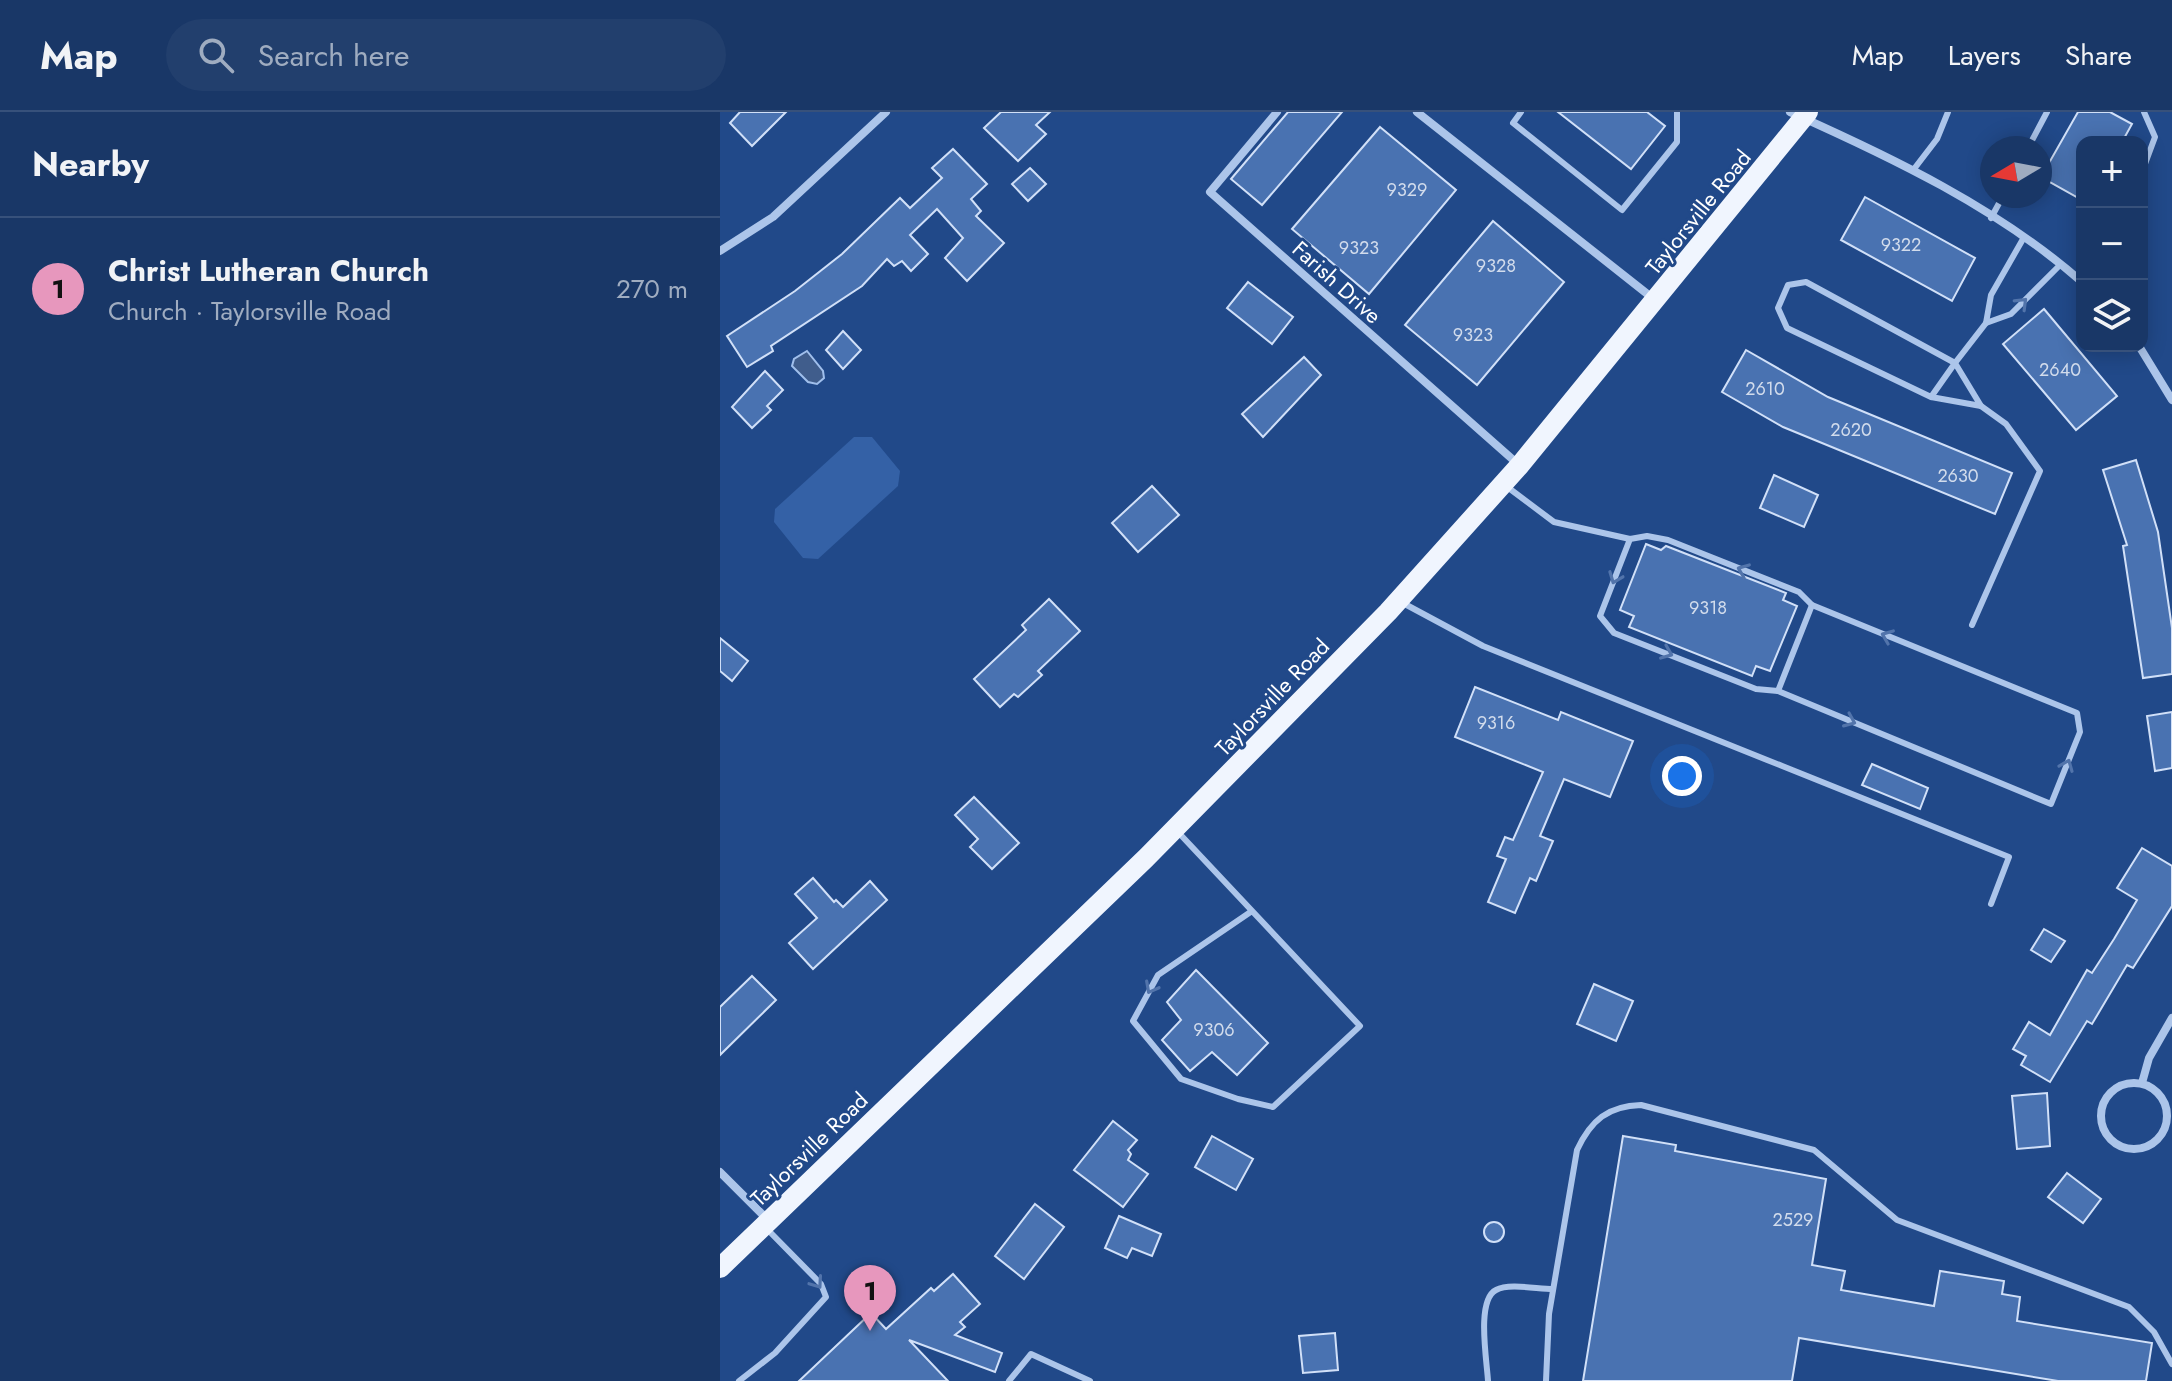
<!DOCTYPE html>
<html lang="en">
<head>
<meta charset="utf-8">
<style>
  :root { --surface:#193767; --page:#223f6d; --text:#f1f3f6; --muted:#9facc0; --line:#37517b; --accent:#e797bd }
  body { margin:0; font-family:Jost,sans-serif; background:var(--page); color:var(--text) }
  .controls { position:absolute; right:24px; top:24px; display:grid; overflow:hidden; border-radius:16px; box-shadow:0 4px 20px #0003 }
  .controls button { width:72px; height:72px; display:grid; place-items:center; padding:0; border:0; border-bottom:2px solid var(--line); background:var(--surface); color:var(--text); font:40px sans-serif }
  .compass { position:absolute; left:1260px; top:24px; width:72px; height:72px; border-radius:50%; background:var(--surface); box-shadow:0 4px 20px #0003; rotate:260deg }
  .you { position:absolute; left:962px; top:664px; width:28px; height:28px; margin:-20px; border:6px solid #fff; border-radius:50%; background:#1a73e8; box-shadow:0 0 0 12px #1a73e833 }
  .badge { display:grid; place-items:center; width:52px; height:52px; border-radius:50%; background:var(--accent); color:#111; font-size:26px; font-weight:700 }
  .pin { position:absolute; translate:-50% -66px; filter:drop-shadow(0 2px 4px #0008) }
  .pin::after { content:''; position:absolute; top:42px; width:28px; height:24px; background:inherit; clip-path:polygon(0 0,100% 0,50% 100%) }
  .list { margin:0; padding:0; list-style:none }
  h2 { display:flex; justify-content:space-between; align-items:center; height:104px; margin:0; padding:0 32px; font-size:34px }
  h2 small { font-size:26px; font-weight:400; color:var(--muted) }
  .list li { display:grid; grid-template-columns:52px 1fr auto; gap:24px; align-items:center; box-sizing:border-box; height:144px; padding:0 32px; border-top:2px solid var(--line) }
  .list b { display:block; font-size:30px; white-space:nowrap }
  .list p { margin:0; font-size:26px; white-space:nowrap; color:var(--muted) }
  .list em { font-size:26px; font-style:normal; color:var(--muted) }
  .icon { flex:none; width:44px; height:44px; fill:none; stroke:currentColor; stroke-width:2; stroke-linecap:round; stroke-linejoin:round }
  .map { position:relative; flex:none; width:1452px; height:1269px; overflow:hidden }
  header { display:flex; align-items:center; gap:48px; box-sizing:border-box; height:112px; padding:0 40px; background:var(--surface); border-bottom:2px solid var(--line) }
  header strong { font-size:38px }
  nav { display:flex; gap:44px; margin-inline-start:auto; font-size:28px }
  .search { width:560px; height:72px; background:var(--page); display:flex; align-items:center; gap:20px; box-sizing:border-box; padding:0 28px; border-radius:44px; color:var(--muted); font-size:30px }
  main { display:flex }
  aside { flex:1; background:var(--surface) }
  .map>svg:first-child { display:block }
  .green { fill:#3461a6 }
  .water { fill:#405d8c; stroke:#a0bfec; stroke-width:2 }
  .building { fill:#4972b1; stroke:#d1e0f8; stroke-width:2 }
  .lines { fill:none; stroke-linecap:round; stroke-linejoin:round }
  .lane { stroke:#acc5ea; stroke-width:6 }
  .street { stroke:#acc5ea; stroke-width:8 }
  .primary { stroke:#f0f5fe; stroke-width:20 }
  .oneway { stroke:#5274ab }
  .labels { text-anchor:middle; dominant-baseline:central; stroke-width:6; stroke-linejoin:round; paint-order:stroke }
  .number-label { font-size:18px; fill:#d2dcec }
  .street-label { font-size:22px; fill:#fff; stroke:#214989 }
</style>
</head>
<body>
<header>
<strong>Map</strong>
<div class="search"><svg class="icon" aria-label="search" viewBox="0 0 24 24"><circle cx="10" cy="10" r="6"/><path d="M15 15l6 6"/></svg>Search here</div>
<nav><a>Map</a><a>Layers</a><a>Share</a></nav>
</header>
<main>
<aside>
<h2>Nearby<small></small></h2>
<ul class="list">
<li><span class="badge">1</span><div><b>Christ Lutheran Church</b><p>Church · Taylorsville Road</p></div><em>270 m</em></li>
</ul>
</aside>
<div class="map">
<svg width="1452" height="1269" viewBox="0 0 1452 1269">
  <rect width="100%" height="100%" fill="#214989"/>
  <polygon class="green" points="134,325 152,325 180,359 178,374 98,447 83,446 54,410 55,397"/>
  <polygon class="water" points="87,239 103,259 104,266 97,272 88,270 72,254 74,247"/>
  <g class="building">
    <polygon points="20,0 66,0 32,34 10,11"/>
    <polygon points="281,0 330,0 316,13 326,22 298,49 264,16"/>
    <polygon points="568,0 622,0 542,93 511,67"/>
    <polygon points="838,0 927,0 945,14 911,57"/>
    <polygon points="1358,0 1390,0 1412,12 1402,30 1362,30 1362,88 1321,65"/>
    <polygon points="660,15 736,78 649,182 572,117"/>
    <polygon points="233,37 267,72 251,87 261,99 256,104 284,131 247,169 225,146 243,126 217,97 190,123 208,142 191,159 182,149 174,154 167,147 142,174 51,234 53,239 27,255 7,224 75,179 122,142 180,86 190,96 222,66 212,56"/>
    <polygon points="310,56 326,72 308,89 292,72"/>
    <polygon points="1145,85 1255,146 1232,189 1121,128"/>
    <polygon points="773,109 844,170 757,273 685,213"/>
    <polygon points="528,170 573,205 552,232 507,196"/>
    <polygon points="1324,197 1397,284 1356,318 1283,232"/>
    <polygon points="123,219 141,238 123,257 106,238"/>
    <polygon points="1026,238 1108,285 1292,361 1275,402 1063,315 1002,280"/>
    <polygon points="584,245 601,263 543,325 522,302"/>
    <polygon points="45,259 63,278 47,294 51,298 32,316 12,295"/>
    <polygon points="1416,348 1438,420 1452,516 1452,562 1423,566 1403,434 1407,433 1383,358"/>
    <polygon points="1054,363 1098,383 1084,415 1040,396"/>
    <polygon points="432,374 459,403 418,440 392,411"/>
    <polygon points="926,432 941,438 946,434 1066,481 1063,488 1077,494 1050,559 1036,554 1032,564 909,515 914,504 900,498"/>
    <polygon points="329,487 360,519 318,559 322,563 298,585 294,582 280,595 254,567 306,518 302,513"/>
    <polygon points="0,526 28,549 12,569 0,559"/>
    <polygon points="755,575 838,608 841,600 913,629 890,685 844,667 820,724 833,729 816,769 810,766 795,801 768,790 786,747 777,744 785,725 793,728 823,660 735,625"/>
    <polygon points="1452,600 1452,656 1435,659 1427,604"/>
    <polygon points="1152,652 1208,676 1200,697 1142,673"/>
    <polygon points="254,685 299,731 272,757 250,735 258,727 235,703"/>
    <polygon points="1422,736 1452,754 1452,794 1413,856 1407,853 1372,912 1367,909 1330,970 1301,953 1306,944 1293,937 1309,910 1330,923 1367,858 1372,861 1394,827 1417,788 1397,776"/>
    <polygon points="93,766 114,790 116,788 123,795 150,769 167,788 93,857 69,831 97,806 75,782"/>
    <polygon points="1324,817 1345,829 1331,850 1311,838"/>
    <polygon points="476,858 548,931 517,963 492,940 470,959 442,928 461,908 447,890"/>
    <polygon points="32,864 56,888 0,943 0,895"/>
    <polygon points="874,872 913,889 896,929 857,912"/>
    <polygon points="1327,981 1330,1034 1297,1037 1292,984"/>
    <polygon points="393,1009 417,1028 408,1038 411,1042 408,1048 428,1062 403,1095 354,1058"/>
    <polygon points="492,1024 533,1047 516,1078 475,1055"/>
    <polygon points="903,1024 956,1033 955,1039 1106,1067 1092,1153 1125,1159 1121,1178 1214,1194 1220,1159 1284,1169 1282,1182 1300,1185 1297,1209 1432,1231 1426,1269 1338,1269 1079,1226 1072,1269 863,1269"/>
    <polygon points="1347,1061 1381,1087 1363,1111 1328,1085"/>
    <polygon points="315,1092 344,1115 304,1167 275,1144"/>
    <polygon points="399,1104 441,1122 432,1144 412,1136 407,1146 385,1136"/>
    <circle cx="774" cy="1120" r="10"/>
    <polygon points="233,1162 260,1192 240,1210 245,1215 235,1223 282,1241 275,1260 189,1228 228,1269 79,1269 151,1201 166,1217 211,1176 214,1179"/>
    <polygon points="615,1221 618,1258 583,1261 579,1224"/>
  </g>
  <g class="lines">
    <g class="lane">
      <polyline points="801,0 793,11 902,98 957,30 957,0"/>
      <polyline points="1308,36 1327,0"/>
      <polyline points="1194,57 1217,27 1228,0"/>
      <polyline points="1422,60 1435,25 1424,0"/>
      <polyline points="1271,106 1283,84"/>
      <polyline points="1303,127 1271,183 1266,211 1291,202 1341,152"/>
      <polyline points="1356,165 1362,156"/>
      <polyline points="1211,285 1235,251 1261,294 1211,285 1067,216 1058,196 1068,173 1086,170 1235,251 1266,211"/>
      <polyline points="786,374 834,410 910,427 927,424 948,428 1079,480 1092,493 1357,601 1360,620 1331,692 1058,579 1036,577 894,521 880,504 910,427"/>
      <polyline points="681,490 763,534 1289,745 1271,792"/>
      <polyline points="1252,513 1320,359 1286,312 1261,294"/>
      <polyline points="1058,579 1092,493"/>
      <polyline points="457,719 640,914 553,995 518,987 461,967 413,909 438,863 532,799"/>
      <polyline points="19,1269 55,1241 106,1185 101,1172 47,1117"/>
      <polyline points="289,1269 311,1242 370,1269"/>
      <path d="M768,1269C767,1249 756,1188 776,1178C789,1171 817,1177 833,1177"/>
      <path d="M826,1269L829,1202L857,1038C871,1008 888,994 921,993L1094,1038L1177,1108L1409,1195L1434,1220L1452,1252"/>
    </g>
    <g class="street">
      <polyline points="557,0 490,80 799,353"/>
      <polyline points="697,0 935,188"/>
      <path d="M1070,0C1171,45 1278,96 1362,170"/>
      <polyline points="0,139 53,105 166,0"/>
      <polyline points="1419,234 1452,288"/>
      <polyline points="1422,971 1429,946 1452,906"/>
      <circle cx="1414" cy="1004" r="33"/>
      <polyline points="0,1060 48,1108"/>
    </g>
    <polyline class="primary" points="0,1156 426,746 668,500 800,353 1088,0"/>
  </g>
  <defs><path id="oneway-chevron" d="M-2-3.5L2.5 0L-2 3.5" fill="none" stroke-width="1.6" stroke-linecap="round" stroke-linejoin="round" transform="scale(2)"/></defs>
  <g class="oneway">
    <use href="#oneway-chevron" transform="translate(1302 191) rotate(-45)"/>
    <use href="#oneway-chevron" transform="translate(1023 458) rotate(-158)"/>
    <use href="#oneway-chevron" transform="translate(895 466) rotate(111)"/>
    <use href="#oneway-chevron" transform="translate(1167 524) rotate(-158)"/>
    <use href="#oneway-chevron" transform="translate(947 541) rotate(22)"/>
    <use href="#oneway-chevron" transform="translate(1130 609) rotate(23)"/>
    <use href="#oneway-chevron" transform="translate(1347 653) rotate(-68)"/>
    <use href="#oneway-chevron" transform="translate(431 876) rotate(118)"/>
    <use href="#oneway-chevron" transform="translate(97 1171) rotate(55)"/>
  </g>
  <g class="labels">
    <g class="number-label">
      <text x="687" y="78">9329</text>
      <text x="1181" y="133">9322</text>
      <text x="639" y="136">9323</text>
      <text x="776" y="154">9328</text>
      <text x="753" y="223">9323</text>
      <text x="1340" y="258">2640</text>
      <text x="1045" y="277">2610</text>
      <text x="1131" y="318">2620</text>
      <text x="1238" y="364">2630</text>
      <text x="988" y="496">9318</text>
      <text x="776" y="611">9316</text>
      <text x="494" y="918">9306</text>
      <text x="1073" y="1108">2529</text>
    </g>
    <g class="street-label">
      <text transform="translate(978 100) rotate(-51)">Taylorsville Road</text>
      <text transform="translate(617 170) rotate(42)">Farish Drive</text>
      <text transform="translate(552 585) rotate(-46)">Taylorsville Road</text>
      <text transform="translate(89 1037) rotate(-44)">Taylorsville Road</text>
    </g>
  </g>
</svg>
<div class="controls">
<button>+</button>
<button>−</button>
<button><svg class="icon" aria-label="layers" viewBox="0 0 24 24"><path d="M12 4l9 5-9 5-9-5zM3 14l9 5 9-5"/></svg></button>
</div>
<svg class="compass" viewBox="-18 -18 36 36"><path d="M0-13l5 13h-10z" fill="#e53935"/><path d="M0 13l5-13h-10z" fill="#9facc0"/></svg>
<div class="you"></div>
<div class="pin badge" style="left:150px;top:1219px">1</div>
</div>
</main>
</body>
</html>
